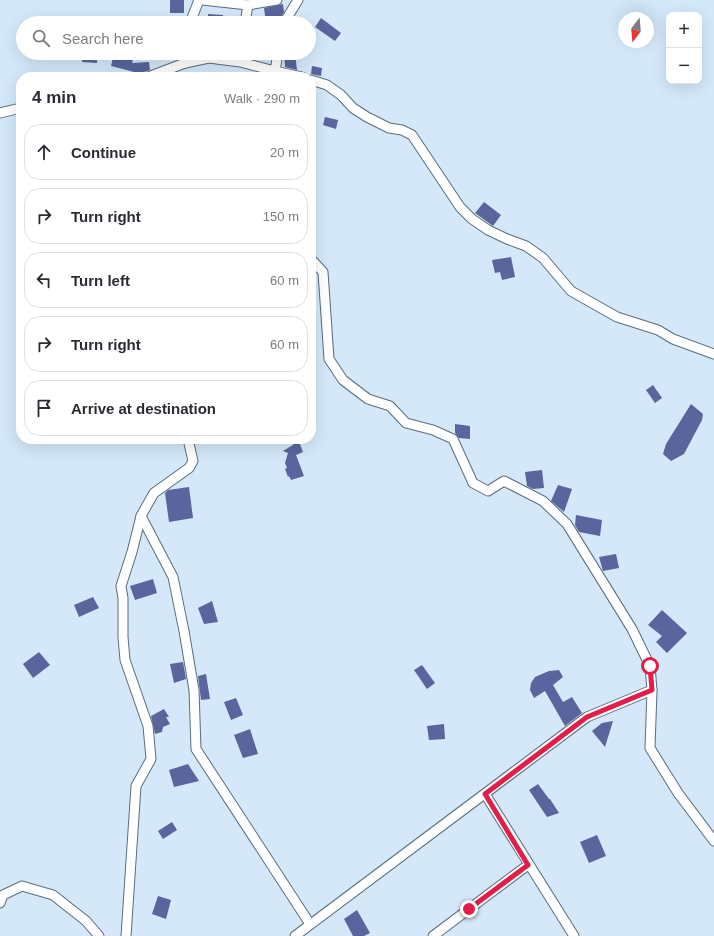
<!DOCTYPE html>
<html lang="en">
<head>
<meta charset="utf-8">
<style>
  :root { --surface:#fff; --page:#f2f2f3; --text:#2b2b33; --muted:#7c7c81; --line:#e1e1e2 }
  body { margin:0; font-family:Helvetica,sans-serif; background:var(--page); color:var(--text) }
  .controls { position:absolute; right:12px; top:12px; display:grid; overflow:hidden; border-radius:8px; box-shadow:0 4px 16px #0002 }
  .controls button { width:36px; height:36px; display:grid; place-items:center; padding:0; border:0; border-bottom:1px solid var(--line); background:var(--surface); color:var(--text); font:20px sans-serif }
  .compass { position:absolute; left:618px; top:12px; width:36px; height:36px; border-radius:50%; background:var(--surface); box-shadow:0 4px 16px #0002; rotate:196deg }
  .stop { position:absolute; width:12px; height:12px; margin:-9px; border:3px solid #e11d48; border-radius:50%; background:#fff }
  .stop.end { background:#e11d48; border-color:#fff; box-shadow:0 1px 4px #0008 }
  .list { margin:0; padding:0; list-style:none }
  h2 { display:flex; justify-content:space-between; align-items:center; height:52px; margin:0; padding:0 16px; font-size:17px }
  h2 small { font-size:13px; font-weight:400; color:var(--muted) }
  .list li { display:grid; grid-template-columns:26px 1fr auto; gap:12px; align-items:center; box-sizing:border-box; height:56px; margin:0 8px 8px; padding:0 8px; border:1px solid var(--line); border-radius:16px }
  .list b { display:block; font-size:15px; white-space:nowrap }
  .list em { font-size:13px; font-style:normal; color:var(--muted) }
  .icon { flex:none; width:22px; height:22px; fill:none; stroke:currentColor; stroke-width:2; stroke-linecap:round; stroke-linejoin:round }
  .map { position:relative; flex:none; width:714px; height:936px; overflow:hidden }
  .search { position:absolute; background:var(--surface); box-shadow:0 4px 16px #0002; left:16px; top:16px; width:300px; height:44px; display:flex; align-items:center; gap:10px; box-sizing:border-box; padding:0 14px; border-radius:22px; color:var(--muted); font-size:15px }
  .panel { position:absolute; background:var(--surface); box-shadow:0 4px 16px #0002; left:16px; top:72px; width:300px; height:372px; border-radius:16px }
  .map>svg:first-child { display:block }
  .building { fill:#59659c }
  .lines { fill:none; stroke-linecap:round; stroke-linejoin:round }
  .street-casing { stroke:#5b6c7b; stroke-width:11 }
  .street { stroke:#fff; stroke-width:9 }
  .route { stroke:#e11d48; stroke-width:5 }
</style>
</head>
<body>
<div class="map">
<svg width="714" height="936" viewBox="0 0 714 936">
  <rect width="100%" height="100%" fill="#d4e8f9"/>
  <g class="building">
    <rect x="170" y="0" width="14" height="13"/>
    <polygon points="283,4 284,12 278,22 266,23 264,8"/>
    <polygon points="208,14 223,15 223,23 208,23"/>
    <polygon points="321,18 341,33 335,41 315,27"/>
    <polygon points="83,53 97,53 97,63 82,62"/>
    <polygon points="114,53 135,53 132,63 149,62 150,70 144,72 138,73 111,66"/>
    <polygon points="284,53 295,53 297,70 285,67"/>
    <polygon points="312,66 322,68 321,76 311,74"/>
    <polygon points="325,117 338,120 336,129 323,125"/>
    <polygon points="484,202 501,215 493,226 475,213"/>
    <polygon points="511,257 515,277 502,280 500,272 495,273 492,260"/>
    <polygon points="653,385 662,398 655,403 646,390"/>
    <polygon points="691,404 703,414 702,420 684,454 671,461 663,454 666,444"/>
    <polygon points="455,424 470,426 470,439 459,438 455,433"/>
    <polygon points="295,439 298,439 303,452 296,455 304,476 291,480 289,476 288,477 285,469 287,468 285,463 288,453 283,451 293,445"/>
    <polygon points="542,470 544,488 533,489 527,486 525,472"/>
    <polygon points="558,485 572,489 564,512 551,501"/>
    <polygon points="189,487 193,518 169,522 165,493 168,490"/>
    <polygon points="576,515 602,520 600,536 579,532 575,525"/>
    <polygon points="616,554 619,568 603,571 599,557"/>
    <polygon points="153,579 157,593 135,600 130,586"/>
    <polygon points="93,597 99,608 79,617 74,605"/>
    <polygon points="212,601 218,622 204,624 198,608"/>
    <polygon points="662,610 687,633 667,653 656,642 662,636 648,625"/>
    <polygon points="39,652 50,665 33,678 23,664"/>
    <polygon points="183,662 186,679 174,683 170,664"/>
    <polygon points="422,665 435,683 427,689 414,670"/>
    <polygon points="559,670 563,677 553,685 563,702 572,697 582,713 565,726 545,691 534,698 530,690 531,683 535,677 549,671"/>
    <polygon points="206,674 210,699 201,700 198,676"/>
    <polygon points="236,698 243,715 231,720 224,702"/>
    <polygon points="164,709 169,717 166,717 170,724 163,727 162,732 155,734 151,716"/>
    <polygon points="613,721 605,747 592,731 602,723"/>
    <polygon points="444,724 445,739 429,740 427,726"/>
    <polygon points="250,729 258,754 243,758 234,735"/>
    <polygon points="188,764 199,781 174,787 169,770"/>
    <polygon points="538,784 549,799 550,799 559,813 547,817 529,790"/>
    <polygon points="172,822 177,830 163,839 158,831"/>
    <polygon points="597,835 606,856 589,863 580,842"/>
    <polygon points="158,896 171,900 166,919 152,914"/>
    <polygon points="357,910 370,933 364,936 353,936 344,919"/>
  </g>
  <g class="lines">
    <defs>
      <g id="street">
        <polyline points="202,0 248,5 277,0"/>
        <polyline points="190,23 199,0"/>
        <polyline points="245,23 248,5"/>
        <polyline points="284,23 298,0"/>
        <polyline points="185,63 186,53"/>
        <polyline points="275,71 302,77"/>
        <polyline points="148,77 185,63 209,58 240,62 275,71 278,53"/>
        <polyline points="311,80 327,85 341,95 353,108 367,117 389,128 402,130 412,135 460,207 472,219 488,230 507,239 526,246 543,258 571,291 617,317 658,330 673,339 714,354"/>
        <polyline points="0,113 21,108"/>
        <polyline points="311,259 323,272 329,359 343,380 368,399 390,406 406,423 433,430 453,439 473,483 488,491 504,481 543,501 567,524 632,629 650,666 652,690 650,748 678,793 714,841"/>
        <polyline points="141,516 173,577 184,631 194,690 196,749 310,924"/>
        <polyline points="485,794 574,936"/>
        <polyline points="0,903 3,895 22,886 53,895 86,921 99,936"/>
        <polyline points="126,936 136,786 151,759 148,726 125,660 123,637 123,598 121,586 132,552 141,516 146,507 154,493 189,468 193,461 188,439"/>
        <polyline points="295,936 587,717 652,690"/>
        <polyline points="433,936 528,865"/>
      </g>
    </defs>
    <use href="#street" class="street-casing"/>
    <use href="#street" class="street"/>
  </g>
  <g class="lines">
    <polyline class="route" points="469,909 528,865 485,794 587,717 652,690 650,666"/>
  </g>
</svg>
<div class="controls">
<button>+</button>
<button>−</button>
</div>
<svg class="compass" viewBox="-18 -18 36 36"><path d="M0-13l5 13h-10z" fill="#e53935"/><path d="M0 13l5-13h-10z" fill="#7c7c81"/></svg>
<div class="stop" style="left:650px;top:666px"></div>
<div class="stop end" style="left:469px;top:909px"></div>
<div class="search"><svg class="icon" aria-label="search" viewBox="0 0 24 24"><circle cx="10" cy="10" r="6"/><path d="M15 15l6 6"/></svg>Search here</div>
<section class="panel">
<h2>4 min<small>Walk · 290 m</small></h2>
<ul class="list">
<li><svg class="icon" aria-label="ahead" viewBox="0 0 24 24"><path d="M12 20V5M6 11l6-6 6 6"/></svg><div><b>Continue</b></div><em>20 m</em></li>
<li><svg class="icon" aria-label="right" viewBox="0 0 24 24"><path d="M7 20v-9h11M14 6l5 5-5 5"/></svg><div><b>Turn right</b></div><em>150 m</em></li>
<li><svg class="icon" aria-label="left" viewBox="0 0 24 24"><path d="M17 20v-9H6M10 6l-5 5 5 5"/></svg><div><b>Turn left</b></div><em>60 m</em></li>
<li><svg class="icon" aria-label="right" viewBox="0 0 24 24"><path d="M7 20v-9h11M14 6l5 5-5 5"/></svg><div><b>Turn right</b></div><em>60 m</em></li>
<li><svg class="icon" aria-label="arrive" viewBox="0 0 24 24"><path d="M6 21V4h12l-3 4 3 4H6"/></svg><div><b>Arrive at destination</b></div></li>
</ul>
</section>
</div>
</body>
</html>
